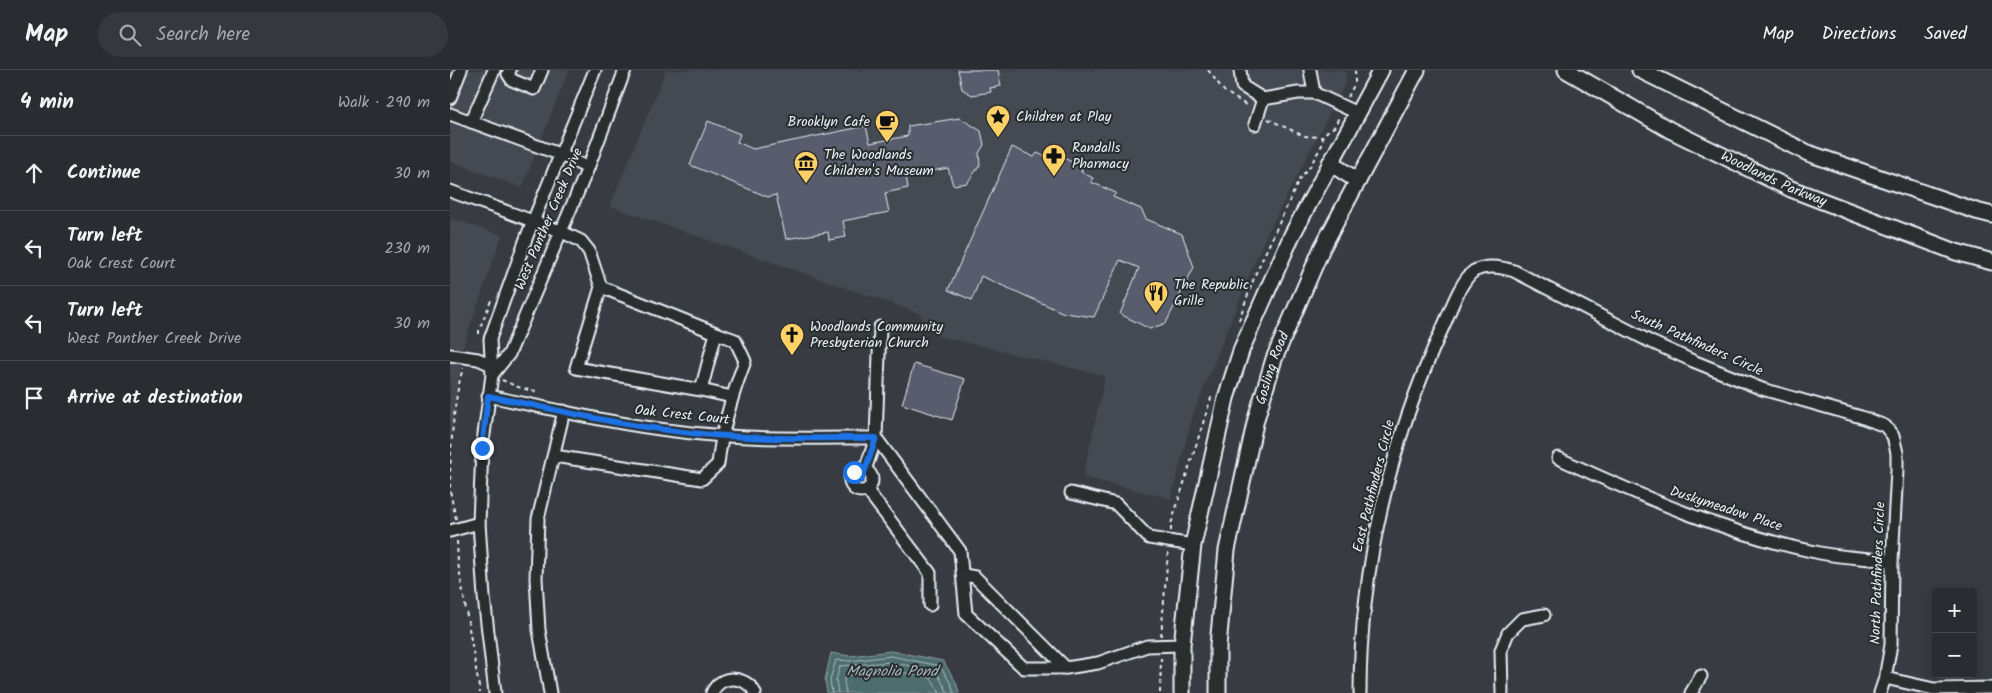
<!DOCTYPE html>
<html lang="en">
<head>
<meta charset="utf-8">
<style>
  :root { --surface:#2a2c31; --page:#36383d; --text:#f1f3f6; --muted:#a5a7ab; --line:#46484d }
  body { margin:0; font-family:Kalam,sans-serif; background:var(--page); color:var(--text) }
  .controls { position:absolute; right:15px; bottom:15px; display:grid; overflow:hidden; border-radius:5px; box-shadow:0 2px 12px #0003 }
  .controls button { width:45px; height:45px; display:grid; place-items:center; padding:0; border:0; border-bottom:1px solid var(--line); background:var(--surface); color:var(--text); font:25px sans-serif }
  .stop { position:absolute; width:15px; height:15px; margin:-11px; border:4px solid #1a73e8; border-radius:50%; background:#fff }
  .stop.end { background:#1a73e8; border-color:#fff; box-shadow:0 1px 5px #0008 }
  .list { margin:0; padding:0; list-style:none }
  h2 { display:flex; justify-content:space-between; align-items:center; height:65px; margin:0; padding:0 20px; font-size:21px }
  h2 small { font-size:16px; font-weight:400; color:var(--muted) }
  .list li { display:grid; grid-template-columns:32px 1fr auto; gap:15px; align-items:center; box-sizing:border-box; height:75px; padding:0 20px; border-top:1px solid var(--line) }
  .list b { display:block; font-size:19px; white-space:nowrap }
  .list p { margin:0; font-size:16px; white-space:nowrap; color:var(--muted) }
  .list em { font-size:16px; font-style:normal; color:var(--muted) }
  .icon { flex:none; width:28px; height:28px; fill:none; stroke:currentColor; stroke-width:2; stroke-linecap:round; stroke-linejoin:round }
  .map { position:relative; flex:none; width:1542px; height:623px; overflow:hidden }
  header { display:flex; align-items:center; gap:30px; box-sizing:border-box; height:70px; padding:0 25px; background:var(--surface); border-bottom:1px solid var(--line) }
  header strong { font-size:24px }
  nav { display:flex; gap:28px; margin-inline-start:auto; font-size:18px }
  .search { width:350px; height:45px; background:var(--page); display:flex; align-items:center; gap:12px; box-sizing:border-box; padding:0 18px; border-radius:28px; color:var(--muted); font-size:19px }
  main { display:flex }
  aside { flex:1; background:var(--surface) }
  .map>svg:first-child { display:block }
  .built { fill:#454851 }
  .water { fill:#4d6c6e; stroke:#8ba1a5 }
  .lines { fill:none; stroke-linecap:round; stroke-linejoin:round }
  .shore { stroke:#aabcc1; stroke-width:1 }
  .building { fill:#585c6d; stroke:#e8f1f8 }
  .minor-casing { stroke:#e8f1f8; stroke-width:15 }
  .major-casing { stroke:#e8f1f8; stroke-width:19 }
  .path { stroke:#e8f1f8; stroke-width:2; stroke-dasharray:4 4; stroke-linecap:butt }
  .minor { stroke:#2a2d2e; stroke-width:11 }
  .major { stroke:#2a2d2e; stroke-width:15 }
  .route { stroke:#1a73e8; stroke-width:6 }
  .labels { text-anchor:middle; dominant-baseline:central; stroke-width:4; stroke-linejoin:round; paint-order:stroke }
  .poi-label { font-size:14px; fill:#e8f1f8; stroke:#2a2d2e; text-anchor:start }
  .street-label { font-size:14px; fill:#e8f1f8; stroke:#2a2d2e }
  .water-label { font-size:15px; font-style:italic; fill:#a2b5ba; stroke:#2a2d2e }
</style>
</head>
<body>
<header>
<strong>Map</strong>
<div class="search"><svg class="icon" aria-label="search" viewBox="0 0 24 24"><circle cx="10" cy="10" r="6"/><path d="M15 15l6 6"/></svg>Search here</div>
<nav><a>Map</a><a>Directions</a><a>Saved</a></nav>
</header>
<main>
<aside>
<h2>4 min<small>Walk · 290 m</small></h2>
<ul class="list">
<li><svg class="icon" aria-label="ahead" viewBox="0 0 24 24"><path d="M12 20V5M6 11l6-6 6 6"/></svg><div><b>Continue</b></div><em>30 m</em></li>
<li><svg class="icon" aria-label="left" viewBox="0 0 24 24"><path d="M17 20v-9H6M10 6l-5 5 5 5"/></svg><div><b>Turn left</b><p>Oak Crest Court</p></div><em>230 m</em></li>
<li><svg class="icon" aria-label="left" viewBox="0 0 24 24"><path d="M17 20v-9H6M10 6l-5 5 5 5"/></svg><div><b>Turn left</b><p>West Panther Creek Drive</p></div><em>30 m</em></li>
<li><svg class="icon" aria-label="arrive" viewBox="0 0 24 24"><path d="M6 21V4h12l-3 4 3 4H6"/></svg><div><b>Arrive at destination</b></div></li>
</ul>
</aside>
<div class="map">
<svg width="1542" height="623" viewBox="0 0 1542 623">
  <rect width="100%" height="100%" fill="#383b41"/>
  <filter id="ink" filterUnits="userSpaceOnUse"><feTurbulence type="fractalNoise" baseFrequency=".02" numOctaves="2"/><feDisplacementMap in="SourceGraphic" scale="10" xChannelSelector="R" yChannelSelector="G"/><feConvolveMatrix kernelMatrix="1 2 1 2 8 2 1 2 1" color-interpolation-filters="sRGB"/></filter>
  <g filter="url(#ink)">
    <g class="built">
      <polygon points="0,0 119,0 72,118 0,91"/>
      <polygon points="216,0 895,0 897,10 813,172 743,345 721,429 633,407 655,306 488,266 468,243 160,136"/>
      <polygon points="0,148 52,165 13,277 0,373"/>
    </g>
    <polygon class="water" points="441,581 493,591 506,612 509,623 377,623 375,610 381,583 400,586"/>
    <g class="lines">
      <g class="shore">
        <polyline points="382,623 380,610 386,590 400,591 441,586 490,596 501,614 504,623"/>
        <polyline points="388,623 386,610 390,596 440,592 486,601 498,623"/>
        <polyline points="396,623 394,611 396,605 440,600 481,608 490,623"/>
      </g>
    </g>
    <g class="building">
      <polygon points="508,0 548,0 551,16 540,18 541,22 522,25 512,19"/>
      <polygon points="510,48 531,61 534,75 529,83 530,95 517,113 503,115 498,98 456,106 458,118 435,123 439,142 393,151 396,167 379,170 378,162 336,169 326,125 318,127 240,95 258,51 290,64 287,72 303,79 416,56 420,73 458,66 458,56"/>
      <polygon points="562,77 584,87 587,83 604,90 607,85 633,97 631,102 643,108 641,112 666,123 663,127 691,139 696,149 732,164 744,197 716,253 700,259 670,244 689,198 670,190 644,247 614,243 531,206 522,230 498,220"/>
      <polygon points="464,294 515,309 502,350 452,334"/>
    </g>
    <g class="lines">
      <defs>
        <g id="minor">
          <polyline points="60,0 58,4 62,10 84,19 92,0"/>
          <polyline points="790,0 792,16 813,29"/>
          <polyline points="860,0 864,23"/>
          <polyline points="0,28 11,0"/>
          <polyline points="0,44 109,84 138,98"/>
          <polyline points="21,52 44,0"/>
          <polyline points="805,54 813,29 848,23 864,23 907,43"/>
          <polyline points="0,121 110,161 131,171 139,181 151,217 266,263 251,320 126,298 151,217"/>
          <polyline points="0,285 28,289 46,297"/>
          <polyline points="42,305 59,284 138,98 175,0"/>
          <polyline points="251,320 282,327"/>
          <path d="M38,326C100,338 162,354 225,361C291,370 359,368 426,368"/>
          <polyline points="426,368 510,481 516,544 574,598 616,598 648,593 697,576 732,575"/>
          <path d="M104,386L252,409L268,394C272,358 282,325 295,291L285,270L266,263"/>
          <path d="M1108,388C1193,427 1279,465 1370,483C1394,488 1419,488 1442,491"/>
          <circle cx="411" cy="410" r="11"/>
          <polyline points="415,400 426,368 430,257"/>
          <polyline points="417,420 480,503 480,535"/>
          <polyline points="621,423 666,434 699,468 743,475"/>
          <polyline points="0,461 29,453"/>
          <polyline points="514,505 525,507 616,598"/>
          <polyline points="1435,608 1484,619 1542,618"/>
          <polyline points="45,623 34,527 29,453 32,379 42,305 40,269 77,166 145,0"/>
          <polyline points="100,623 89,560 86,508 88,449 114,341"/>
          <path d="M262,623C270,604 296,605 305,623"/>
          <path d="M910,623C910,498 941,370 993,257C1000,242 1010,211 1024,201C1037,194 1052,197 1064,201L1199,271L1243,291L1312,319L1411,347L1435,356L1443,366L1447,383V400L1442,491L1441,575L1435,608L1430,623"/>
          <polyline points="1052,623 1051,580 1058,563 1072,549 1094,545"/>
          <polyline points="1241,623 1251,606"/>
        </g>
        <g id="major">
          <path id="s1" d="M1116,0L1220,60L1341,119L1506,182L1542,192"/>
          <polyline points="1190,0 1358,83 1526,141 1542,145"/>
          <polyline points="880,93 908,111"/>
          <polyline points="732,623 732,575 743,475 776,328 792,278 842,165 931,0"/>
          <path id="s2" d="M768,623V576L777,480L806,349L824,289L872,178L967,0"/>
        </g>
      </defs>
      <use href="#minor" class="minor-casing"/>
      <use href="#major" class="major-casing"/>
      <g class="path">
        <polyline points="758,0 774,21 799,37"/>
        <polyline points="898,27 905,13 905,0"/>
        <polyline points="818,49 854,66 872,67"/>
        <path d="M789,250L805,205L851,106L858,100L873,73C871,61 878,63 885,56C887,54 887,50 889,47"/>
        <polyline points="29,264 29,260 42,228"/>
        <polyline points="52,310 68,317 87,322"/>
        <path d="M6,449C4,439 1,428 0,418C0,383 3,332 13,298"/>
        <polyline points="721,461 721,454 762,325"/>
        <polyline points="7,471 8,493 30,623"/>
        <polyline points="711,566 718,483"/>
        <polyline points="710,623 711,588"/>
      </g>
      <use href="#minor" class="minor"/>
      <use href="#major" class="major"/>
    </g>
  </g>
  <g class="lines" filter="url(#ink)">
    <path class="route" d="M32,378L38,326C100,338 162,354 225,361C291,370 359,368 426,368L415,400L404,402"/>
  </g>
  <defs>
    <symbol id="sight-pin" viewBox="-11 -11 22 30"><path d="M0 17L-7.5 6A9.5 9.5 0 1 1 7.5 6Z" fill="#ffd166" stroke="#2a2d2e"/><path d="M0-6L1.8-2.2L6-1.7L2.9 1.2L3.7 5.4L0 3.3L-3.7 5.4L-2.9 1.2L-6-1.7L-1.8-2.2Z" fill="#111"/></symbol>
    <symbol id="cafe-pin" viewBox="-11 -11 22 30"><path d="M0 17L-7.5 6A9.5 9.5 0 1 1 7.5 6Z" fill="#ffd166" stroke="#2a2d2e"/><path d="M-5.5-4.5H6V0H3Q3 3.5 0 3.5H-2.5Q-5.5 3.5-5.5 0ZM3-3.2v2h1.7v-2ZM-6 4.5H4V6H-6Z" fill="#111"/></symbol>
    <symbol id="pharmacy-pin" viewBox="-11 -11 22 30"><path d="M0 17L-7.5 6A9.5 9.5 0 1 1 7.5 6Z" fill="#ffd166" stroke="#2a2d2e"/><path d="M-2-6h4v4h4v4h-4v4h-4v-4h-4v-4h4Z" fill="#111"/></symbol>
    <symbol id="museum-pin" viewBox="-11 -11 22 30"><path d="M0 17L-7.5 6A9.5 9.5 0 1 1 7.5 6Z" fill="#ffd166" stroke="#2a2d2e"/><path d="M0-6L6-3V-2H-6V-3ZM-5-1h2V3h-2ZM-1-1h2V3h-2ZM3-1h2V3H3ZM-6 4H6V6H-6Z" fill="#111"/></symbol>
    <symbol id="restaurant-pin" viewBox="-11 -11 22 30"><path d="M0 17L-7.5 6A9.5 9.5 0 1 1 7.5 6Z" fill="#ffd166" stroke="#2a2d2e"/><path d="M-5-6h1v4h1v-4h1v4h1v-4h1v5L-1.5 .5V6h-2V.5L-5-1ZM5-6V6H3V1.5H1.5Q1.5-4 5-6Z" fill="#111"/></symbol>
    <symbol id="church-pin" viewBox="-11 -11 22 30"><path d="M0 17L-7.5 6A9.5 9.5 0 1 1 7.5 6Z" fill="#ffd166" stroke="#2a2d2e"/><path d="M-1.2-6h2.4v3.5h3.3v2.4h-3.3V6h-2.4V-.1h-3.3v-2.4h3.3Z" fill="#111"/></symbol>
  </defs>
  <g fill-rule="evenodd">
    <use href="#sight-pin" x="534" y="33" width="28" height="38"/>
    <use href="#cafe-pin" x="423" y="38" width="28" height="38"/>
    <use href="#pharmacy-pin" x="590" y="72" width="28" height="38"/>
    <use href="#museum-pin" x="342" y="79" width="28" height="38"/>
    <use href="#restaurant-pin" x="692" y="209" width="28" height="38"/>
    <use href="#church-pin" x="328" y="251" width="28" height="38"/>
  </g>
  <g class="labels">
    <g class="poi-label">
      <text x="566" y="47">Children at Play</text>
      <text x="420" y="52" text-anchor="end">Brooklyn Cafe</text>
      <text x="622" y="78">Randalls<tspan x="622" dy="16">Pharmacy</tspan></text>
      <text x="374" y="85">The Woodlands<tspan x="374" dy="16">Children's Museum</tspan></text>
      <text x="724" y="215">The Republic<tspan x="724" dy="16">Grille</tspan></text>
      <text x="360" y="257">Woodlands Community<tspan x="360" dy="16">Presbyterian Church</tspan></text>
    </g>
    <g class="street-label">
      <text stroke="none"><textPath href="#s1" startOffset="235">Woodlands Parkway</textPath></text>
      <text transform="translate(99 149) rotate(-67)">West Panther Creek Drive</text>
      <text transform="translate(1247 273) rotate(24)">South Pathfinders Circle</text>
      <text stroke="none"><textPath href="#s2" startOffset="331">Gosling Road</textPath></text>
      <text transform="translate(232 345) rotate(6)">Oak Crest Court</text>
      <text transform="translate(924 416) rotate(-76)">East Pathfinders Circle</text>
      <text transform="translate(1276 439) rotate(18)">Duskymeadow Place</text>
      <text transform="translate(1428 503) rotate(-88)">North Pathfinders Circle</text>
    </g>
    <g class="water-label">
      <text x="442" y="602">Magnolia Pond</text>
    </g>
  </g>
</svg>
<div class="controls">
<button>+</button>
<button>−</button>
</div>
<div class="stop" style="left:404px;top:402px"></div>
<div class="stop end" style="left:32px;top:378px"></div>
</div>
</main>
</body>
</html>
